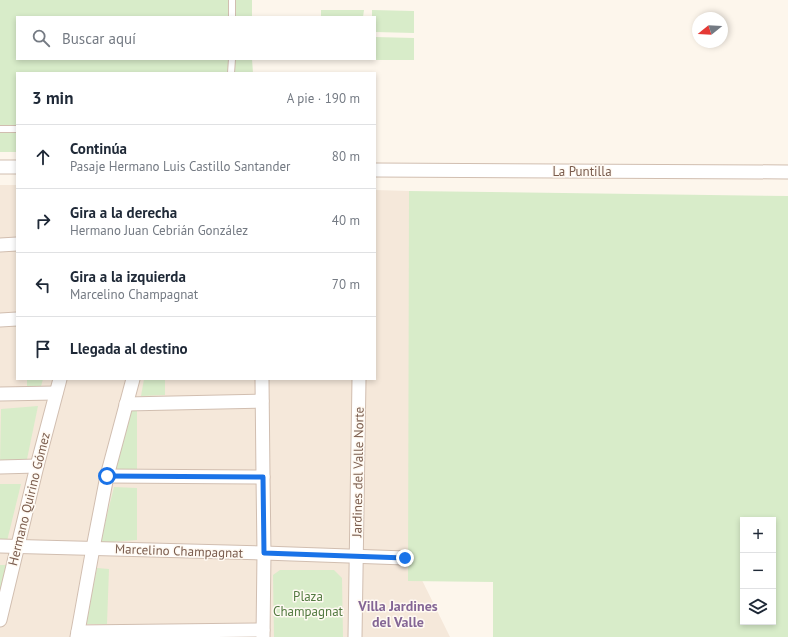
<!DOCTYPE html>
<html lang="es">
<head>
<meta charset="utf-8">
<style>
  :root { --surface:#fff; --page:#f6f6f7; --text:#1f2937; --muted:#747a83; --line:#e0e1e3 }
  body { margin:0; font-family:"PT Sans",sans-serif; background:var(--page); color:var(--text) }
  .controls { position:absolute; right:12px; bottom:12px; display:grid; overflow:hidden; border-radius:0px; box-shadow:0 2px 6px #0003 }
  .controls button { width:36px; height:36px; display:grid; place-items:center; padding:0; border:0; border-bottom:1px solid var(--line); background:var(--surface); color:var(--text); font:20px sans-serif }
  .compass { position:absolute; left:692px; top:12px; width:36px; height:36px; border-radius:50%; background:var(--surface); box-shadow:0 2px 6px #0003; rotate:252deg }
  .stop { position:absolute; width:12px; height:12px; margin:-9px; border:3px solid #1a73e8; border-radius:50%; background:#fff }
  .stop.end { background:#1a73e8; border-color:#fff; box-shadow:0 1px 4px #0008 }
  .list { margin:0; padding:0; list-style:none }
  h2 { display:flex; justify-content:space-between; align-items:center; height:52px; margin:0; padding:0 16px; font-size:17px }
  h2 small { font-size:13px; font-weight:400; color:var(--muted) }
  .list li { display:grid; grid-template-columns:26px 1fr auto; gap:12px; align-items:center; box-sizing:border-box; height:64px; padding:0 16px; border-top:1px solid var(--line) }
  .list b { display:block; font-size:15px; white-space:nowrap }
  .list p { margin:0; font-size:13px; white-space:nowrap; color:var(--muted) }
  .list em { font-size:13px; font-style:normal; color:var(--muted) }
  .icon { flex:none; width:22px; height:22px; fill:none; stroke:currentColor; stroke-width:2; stroke-linecap:round; stroke-linejoin:round }
  .map { position:relative; flex:none; width:788px; height:637px; overflow:hidden }
  .search { position:absolute; background:var(--surface); box-shadow:0 2px 6px #0003; left:16px; top:16px; width:360px; height:44px; display:flex; align-items:center; gap:10px; box-sizing:border-box; padding:0 14px; border-radius:0px; color:var(--muted); font-size:15px }
  .panel { position:absolute; background:var(--surface); box-shadow:0 2px 6px #0003; left:16px; top:72px; width:360px; height:308px; border-radius:0px }
  .map>svg:first-child { display:block }
  .residential { fill:#f5e8da }
  .green { fill:#d8ecc9; fill-rule:evenodd }
  .lines { fill:none; stroke-linecap:round; stroke-linejoin:round }
  .service-casing { stroke:#d1beb0; stroke-width:8 }
  .minor-casing { stroke:#d1beb0; stroke-width:15 }
  .service { stroke:#fff; stroke-width:6 }
  .minor { stroke:#fff; stroke-width:13 }
  .route { stroke:#1a73e8; stroke-width:5 }
  .labels { text-anchor:middle; dominant-baseline:central; stroke-width:3; stroke-linejoin:round; paint-order:stroke }
  .street-label { font-size:13px; fill:#7a5c4d; stroke:#fffaf3 }
  .park-label { font-size:13px; fill:#537a41; stroke:#fffaf3 }
  .neighbourhood-label { font-size:14px; font-weight:bold; fill:#846695; stroke:#fffaf3 }
</style>
</head>
<body>
<div class="map">
<svg width="788" height="637" viewBox="0 0 788 637">
  <rect width="100%" height="100%" fill="#fdf6ec"/>
  <polygon class="residential" points="0,185 17,185 17,379 375,379 375,190 409,191 417,570 450,637 0,637"/>
  <g class="green">
    <polygon points="0,0 252,0 252,17 17,17 17,59 252,59 253,73 17,73 17,152 0,152"/>
    <polygon points="321,10 364,10 363,17 321,17"/>
    <polygon points="372,10 414,11 414,33 375,32 375,17 372,17"/>
    <polygon points="375,37 414,38 414,60 371,60 375,59"/>
    <path d="M409,191L788,196V637H493V582L408,581ZM743,520H773V622H743Z"/>
    <polygon points="27,379 43,379 40,390 27,390"/>
    <polygon points="144,379 165,379 165,395 141,396"/>
    <polygon points="38,406 26,464 0,464 1,409"/>
    <polygon points="128,408 137,408 137,473 113,473"/>
    <polygon points="0,484 21,484 7,541 0,540"/>
    <polygon points="114,487 137,488 137,540 100,543"/>
    <polygon points="0,565 8,565 0,596"/>
    <polygon points="97,568 109,569 107,624 85,624"/>
    <polygon points="280,570 334,570 342,578 343,637 274,637 273,575"/>
  </g>
  <g class="lines">
    <defs>
      <g id="service">
        <polyline points="232,17 232,0"/>
        <polyline points="231,73 232,59"/>
        <polyline points="0,129 17,129"/>
      </g>
      <g id="minor">
        <polyline points="0,167 17,167"/>
        <polyline points="375,170 788,172"/>
        <polyline points="0,245 17,244"/>
        <polyline points="0,320 17,319"/>
        <polyline points="262,379 263,477 264,553 263,637"/>
        <polyline points="0,394 56,393"/>
        <polyline points="126,404 262,401"/>
        <polyline points="0,467 37,466"/>
        <polyline points="107,476 263,477"/>
        <polyline points="0,546 264,553 405,558"/>
        <polyline points="0,620 37,466 60,379"/>
        <polyline points="78,632 263,630"/>
        <polyline points="77,637 93,548 107,476 133,379"/>
        <polyline points="355,637 359,379"/>
      </g>
    </defs>
    <use href="#service" class="service-casing"/>
    <use href="#minor" class="minor-casing"/>
    <use href="#service" class="service"/>
    <use href="#minor" class="minor"/>
  </g>
  <g class="lines">
    <polyline class="route" points="107,476 263,477 264,553 405,558"/>
  </g>
  <g class="labels">
    <g class="street-label">
      <text x="582" y="171">La Puntilla</text>
      <text transform="translate(358 472) rotate(-89)">Jardines del Valle Norte</text>
      <text transform="translate(29 499) rotate(-76)">Hermano Quirino Gómez</text>
      <text transform="translate(179 551) rotate(2)">Marcelino Champagnat</text>
    </g>
    <g class="park-label">
      <text x="308" y="596">Plaza<tspan x="308" dy="15">Champagnat</tspan></text>
    </g>
    <g class="neighbourhood-label">
      <text x="398" y="606">Villa Jardines<tspan x="398" dy="16">del Valle</tspan></text>
    </g>
  </g>
</svg>
<div class="controls">
<button>+</button>
<button>−</button>
<button><svg class="icon" aria-label="layers" viewBox="0 0 24 24"><path d="M12 4l9 5-9 5-9-5zM3 14l9 5 9-5"/></svg></button>
</div>
<svg class="compass" viewBox="-18 -18 36 36"><path d="M0-13l5 13h-10z" fill="#e53935"/><path d="M0 13l5-13h-10z" fill="#747a83"/></svg>
<div class="stop" style="left:107px;top:476px"></div>
<div class="stop end" style="left:405px;top:558px"></div>
<div class="search"><svg class="icon" aria-label="search" viewBox="0 0 24 24"><circle cx="10" cy="10" r="6"/><path d="M15 15l6 6"/></svg>Buscar aquí</div>
<section class="panel">
<h2>3 min<small>A pie · 190 m</small></h2>
<ul class="list">
<li><svg class="icon" aria-label="ahead" viewBox="0 0 24 24"><path d="M12 20V5M6 11l6-6 6 6"/></svg><div><b>Continúa</b><p>Pasaje Hermano Luis Castillo Santander</p></div><em>80 m</em></li>
<li><svg class="icon" aria-label="right" viewBox="0 0 24 24"><path d="M7 20v-9h11M14 6l5 5-5 5"/></svg><div><b>Gira a la derecha</b><p>Hermano Juan Cebrián González</p></div><em>40 m</em></li>
<li><svg class="icon" aria-label="left" viewBox="0 0 24 24"><path d="M17 20v-9H6M10 6l-5 5 5 5"/></svg><div><b>Gira a la izquierda</b><p>Marcelino Champagnat</p></div><em>70 m</em></li>
<li><svg class="icon" aria-label="arrive" viewBox="0 0 24 24"><path d="M6 21V4h12l-3 4 3 4H6"/></svg><div><b>Llegada al destino</b></div></li>
</ul>
</section>
</div>
</body>
</html>
